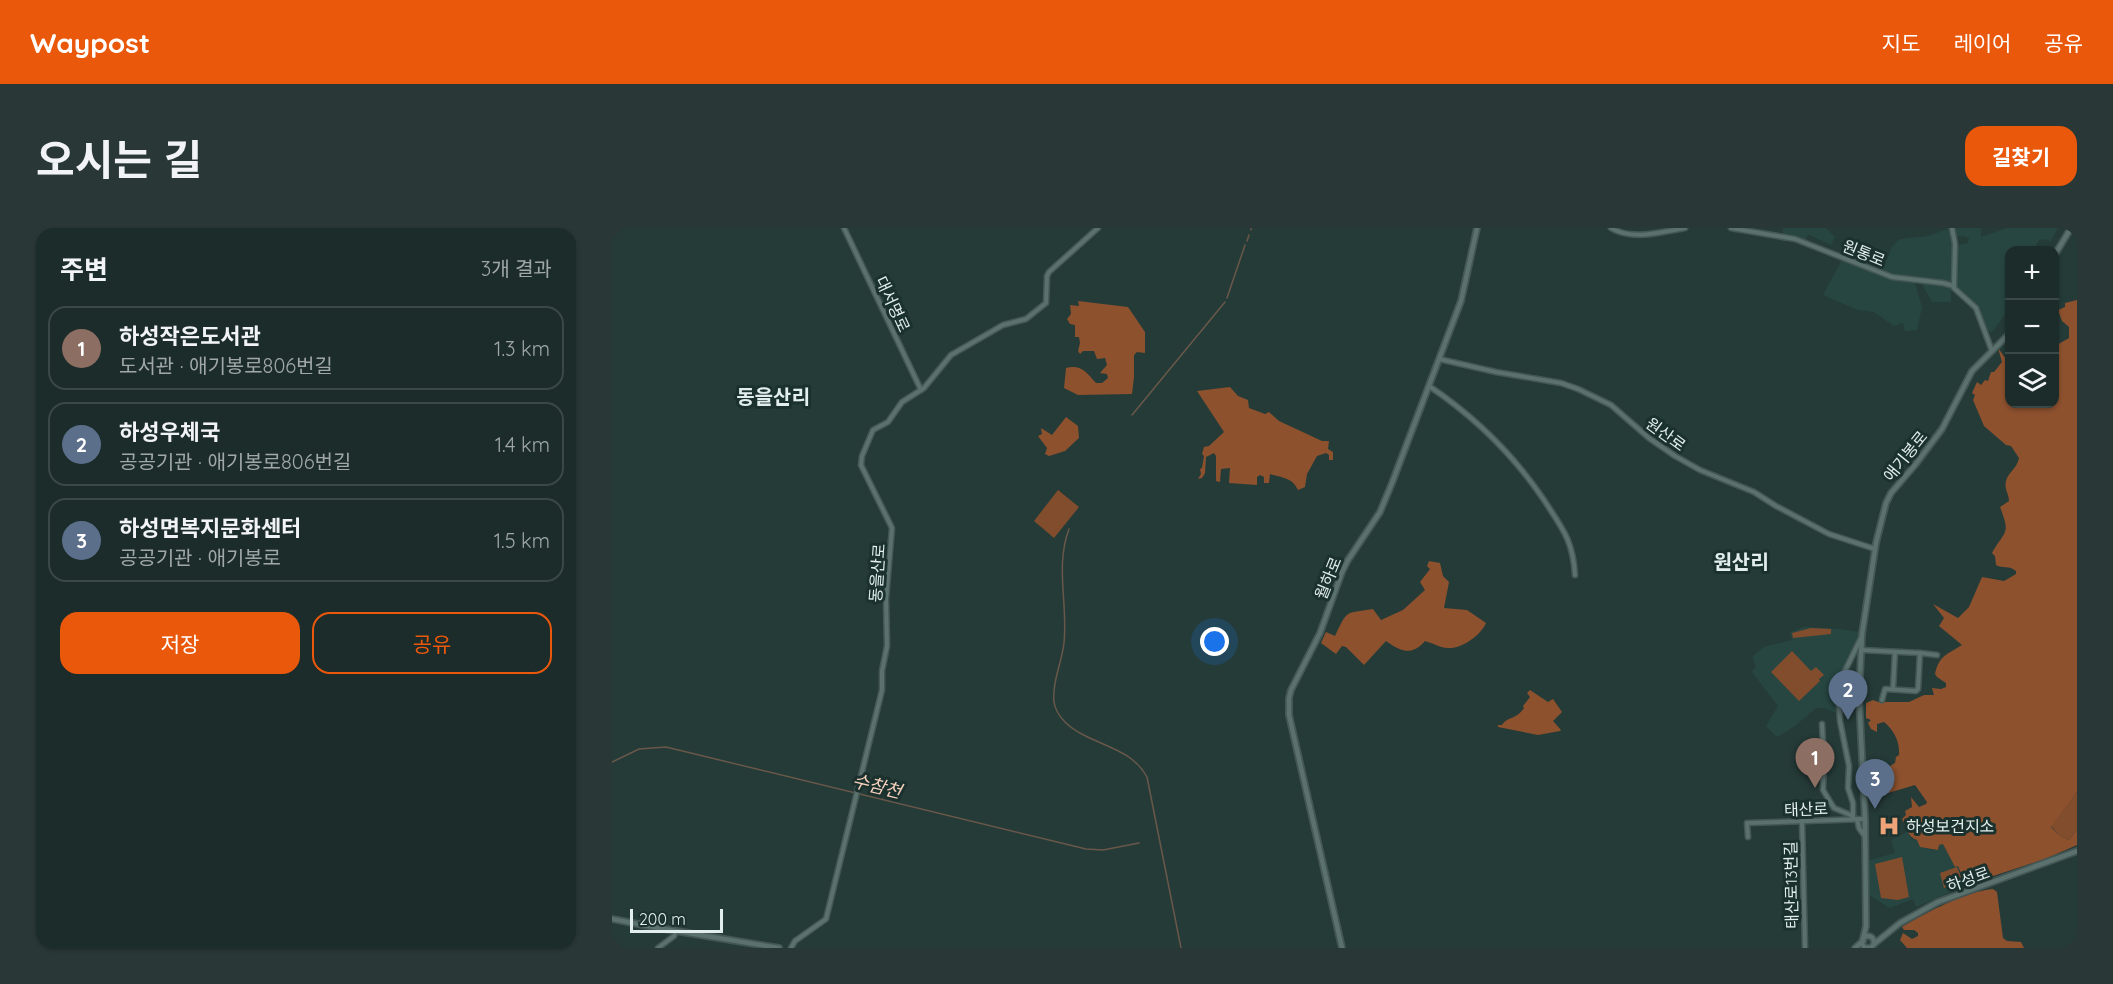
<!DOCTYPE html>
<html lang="ko">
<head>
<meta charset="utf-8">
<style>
  :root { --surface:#1c2c2a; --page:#293836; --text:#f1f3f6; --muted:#a0a7a8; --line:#3a4847; --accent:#ea580c }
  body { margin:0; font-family:Quicksand,"Noto Sans KR",sans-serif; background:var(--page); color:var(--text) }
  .controls { position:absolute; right:18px; top:18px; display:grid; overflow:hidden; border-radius:12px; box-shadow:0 2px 4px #0004 }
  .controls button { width:54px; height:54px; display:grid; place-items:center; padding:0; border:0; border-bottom:2px solid var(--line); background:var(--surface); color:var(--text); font:30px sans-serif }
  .scale { position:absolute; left:18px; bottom:15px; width:93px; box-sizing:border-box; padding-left:6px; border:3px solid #e1eeec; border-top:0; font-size:16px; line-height:21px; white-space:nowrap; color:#e1eeec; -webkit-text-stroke:4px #1b312e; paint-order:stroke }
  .you { position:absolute; left:603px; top:414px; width:21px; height:21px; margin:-15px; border:4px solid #fff; border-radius:50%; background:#1a73e8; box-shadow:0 0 0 9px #1a73e833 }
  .badge { display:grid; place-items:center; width:39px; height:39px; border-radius:50%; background:var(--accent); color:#fff; font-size:20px; font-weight:700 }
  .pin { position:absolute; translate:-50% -50px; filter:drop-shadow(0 2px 3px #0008) }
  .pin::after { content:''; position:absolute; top:32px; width:21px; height:18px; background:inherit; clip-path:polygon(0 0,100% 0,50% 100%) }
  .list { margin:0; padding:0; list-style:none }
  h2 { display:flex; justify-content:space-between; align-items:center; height:78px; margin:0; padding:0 24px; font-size:26px }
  h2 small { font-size:20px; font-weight:400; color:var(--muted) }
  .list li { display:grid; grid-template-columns:39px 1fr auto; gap:18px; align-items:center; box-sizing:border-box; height:84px; margin:0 12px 12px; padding:0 12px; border:2px solid var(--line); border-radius:18px }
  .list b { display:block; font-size:22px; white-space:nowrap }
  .list p { margin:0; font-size:20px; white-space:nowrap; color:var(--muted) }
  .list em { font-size:20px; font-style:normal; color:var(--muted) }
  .actions { display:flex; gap:12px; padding:18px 24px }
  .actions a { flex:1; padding:14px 0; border:2px solid var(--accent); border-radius:18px; text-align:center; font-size:21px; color:var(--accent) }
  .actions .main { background:var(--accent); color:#fff }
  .icon { flex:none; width:33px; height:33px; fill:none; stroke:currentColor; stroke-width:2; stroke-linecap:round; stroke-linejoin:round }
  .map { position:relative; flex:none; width:1465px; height:720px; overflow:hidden; border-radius:18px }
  header { display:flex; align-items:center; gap:36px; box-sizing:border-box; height:84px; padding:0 30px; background:var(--accent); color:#fff }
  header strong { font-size:28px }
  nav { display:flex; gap:33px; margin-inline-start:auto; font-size:21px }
  .intro { display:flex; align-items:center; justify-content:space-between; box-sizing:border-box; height:144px; padding:0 36px }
  h1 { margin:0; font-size:42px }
  .button { padding:15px 27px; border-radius:18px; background:var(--accent); color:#fff; font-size:21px; font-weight:700 }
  main { display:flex; gap:36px; padding:0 36px }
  aside { flex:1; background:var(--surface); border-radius:18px; box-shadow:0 2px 4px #0004 }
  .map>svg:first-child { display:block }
  .built { fill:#274642 }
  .green { fill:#824d2d }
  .forest { fill:#8d512e }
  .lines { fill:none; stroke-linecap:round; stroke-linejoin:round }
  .stream { stroke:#69584a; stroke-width:1.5 }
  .street-casing { stroke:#445755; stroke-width:7 }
  .secondary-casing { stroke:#445755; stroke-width:8 }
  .street { stroke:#5a716e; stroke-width:4 }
  .secondary { stroke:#5a716e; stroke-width:4.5 }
  .labels { text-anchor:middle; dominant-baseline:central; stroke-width:6; stroke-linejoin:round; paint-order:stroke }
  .street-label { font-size:16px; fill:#e1eeec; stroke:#1b312e }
  .poi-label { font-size:16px; fill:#e1eeec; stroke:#1b312e; text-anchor:start }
  .water-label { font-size:18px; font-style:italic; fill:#f5d0bc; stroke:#1b312e }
  .quarter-label { font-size:20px; font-weight:bold; fill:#e1eeec; stroke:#1b312e }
</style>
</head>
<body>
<header>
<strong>Waypost</strong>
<nav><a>지도</a><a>레이어</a><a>공유</a></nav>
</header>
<div class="intro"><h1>오시는 길</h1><a class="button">길찾기</a></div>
<main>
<aside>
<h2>주변<small>3개 결과</small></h2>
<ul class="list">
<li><span class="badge" style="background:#8d6e63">1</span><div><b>하성작은도서관</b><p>도서관 · 애기봉로806번길</p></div><em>1.3 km</em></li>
<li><span class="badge" style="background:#5c6f8a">2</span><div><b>하성우체국</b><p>공공기관 · 애기봉로806번길</p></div><em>1.4 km</em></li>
<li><span class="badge" style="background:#5c6f8a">3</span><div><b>하성면복지문화센터</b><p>공공기관 · 애기봉로</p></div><em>1.5 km</em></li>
</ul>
<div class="actions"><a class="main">저장</a><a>공유</a></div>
</aside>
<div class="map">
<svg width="1465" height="720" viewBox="0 0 1465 720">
  <rect width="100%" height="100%" fill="#253b38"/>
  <g class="built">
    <polygon points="1171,0 1214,0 1223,9 1219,17 1196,6 1193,13 1170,7"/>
    <polygon points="1338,0 1341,13 1339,55 1290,51 1248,36 1251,29 1254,28 1273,37 1280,19 1288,11 1316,8"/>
    <polygon points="1341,0 1369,0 1369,9 1395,0 1446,0 1438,14 1435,11 1427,12 1424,17 1425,22 1398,22 1397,56 1394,59 1397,63 1397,81 1380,104 1375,103 1364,77 1343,60 1345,17 1356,15 1357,10 1352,8 1343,9"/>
    <polygon points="1230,32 1281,51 1303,55 1310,79 1305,102 1293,103 1291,95 1282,98 1262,84 1246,82 1211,67"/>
    <polygon points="1311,55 1337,58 1339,61 1339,74 1320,74 1310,56"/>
    <polygon points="1193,399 1227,401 1248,404 1225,457 1226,486 1213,480 1204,480 1183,498 1165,509 1154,498 1166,478 1140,444 1144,438 1140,429 1152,419 1180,412 1178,404"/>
    <polygon points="1295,604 1300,611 1305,612 1308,619 1323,622 1327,621 1327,617 1331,616 1343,638 1346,638 1354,657 1304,679 1301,671 1278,680 1257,667 1255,633 1283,625 1279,612"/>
  </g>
  <g class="green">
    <polygon points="446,262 467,279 442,310 422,293"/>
    <polygon points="1199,400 1219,401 1219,406 1181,410 1180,405"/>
    <polygon points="1180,423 1199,443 1204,439 1212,447 1207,451 1208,453 1187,473 1159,444"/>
    <polygon points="1465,564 1465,601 1457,612 1447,607 1439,598"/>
    <polygon points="1290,629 1297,669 1286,672 1269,670 1263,636"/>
    <polygon points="1345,639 1351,653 1332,660 1328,645"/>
  </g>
  <g class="forest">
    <path d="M1465,72V564L1439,599L1447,607L1457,612L1465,601V617L1433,631L1354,657L1346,638L1343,639L1331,616L1327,617L1326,622L1308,619L1305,612C1295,609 1295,599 1290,591L1294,587L1293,583L1300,579L1299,569L1307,579L1314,576L1315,574L1303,557L1276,565C1270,553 1270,541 1283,535L1284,529L1287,527C1288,514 1282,502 1272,494L1265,496V504L1259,501L1256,495L1259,492L1254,490V475L1261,472L1266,474H1297L1312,467H1322L1320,460L1329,461L1334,459V455L1325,449L1323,446C1327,427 1336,426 1350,417L1327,398L1332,390L1321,376L1346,390L1357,379L1370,349L1392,353L1404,346V343C1397,337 1391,341 1384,337L1383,328L1380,325C1393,302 1399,307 1388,279L1397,273C1397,266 1392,261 1394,253C1396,244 1405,241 1407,230L1399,218L1394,217L1372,198L1361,172L1363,167L1360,165L1365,154L1369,157L1373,152L1376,153L1379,144H1382L1390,134L1386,120L1397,135L1398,176H1442L1443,118L1457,110V99L1450,93L1446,82L1453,79V75Z"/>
    <path d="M466,73L516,79L533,104V125L525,124L522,127V149L520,166L466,167L452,160L454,140C469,136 475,145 484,155H490L496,150L495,146L488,145L495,137L493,130L485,131L482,123H471L468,126L466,123L468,115L467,109H463V97L458,96L455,91L459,86L458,77L467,78Z"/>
    <path d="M618,159L626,168L636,172L637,180L653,186L657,184L667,193L710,213H717L716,221L721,224V232H717V227L714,225L705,228L695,246L693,259L686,262C680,249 670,250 658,246L657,255H652V249L648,247L645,249V257L617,255L618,240L609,241L608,254L604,253V228L602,225L594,229L593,245L590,250L586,251L589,246L588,241L590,240L592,228L590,226L592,219L597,218L612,204L585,163Z"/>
    <polygon points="454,189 466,198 467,210 453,223 437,228 433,226 435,220 426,208 430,206 429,200 440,207"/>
    <path d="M817,333L828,335L831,348L837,354L832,380L855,382L874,395C869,407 850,421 836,420C828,420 821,415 813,413C800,428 789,424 774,413L752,437L734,419L730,418L724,426L709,415L714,404L723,408C736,381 732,386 761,381L769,392L791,382L813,362L808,354L818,341L815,338Z"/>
    <path d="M918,462L936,474L941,471L950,484L941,493L949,502L948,503L926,507L886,499V497H890C896,488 904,492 912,480L911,478L918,469L915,465Z"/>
    <path d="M1381,661L1385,664L1391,710L1395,713L1409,714L1412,720H1295L1288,712L1291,705L1300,711L1306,708V705L1302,702H1292L1290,699C1313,685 1355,663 1381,661Z"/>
  </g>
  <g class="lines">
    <g class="stream">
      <polyline points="639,2 639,0"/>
      <polyline points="635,13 637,7"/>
      <polyline points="615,70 633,17"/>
      <polyline points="520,187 613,74"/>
      <path d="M457,301C443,338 456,376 452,415C450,434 440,454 442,474C443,481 447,488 453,494C476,517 518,517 535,549L569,720"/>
      <polyline points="0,534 27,521 54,519 474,621 491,622 527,615"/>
    </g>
    <defs>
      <g id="street">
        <polyline points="232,0 309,162"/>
        <path d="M999,0C1021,13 1048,4 1073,0"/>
        <polyline points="1119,0 1183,11 1280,49 1331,55 1342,58"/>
        <polyline points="1340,0 1343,16 1342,60 1364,80 1380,123"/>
        <polyline points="827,131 884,144 949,155 966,161 999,177 1037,210 1063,228 1088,242 1142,264 1164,278 1217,306 1263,321"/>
        <path d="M817,158C863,189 901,226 932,272C950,300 961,312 963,347"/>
        <polyline points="1249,422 1308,425 1306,461 1304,463 1273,461 1270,472"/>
        <polyline points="1308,425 1325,427"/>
        <polyline points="1281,461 1283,424"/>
        <polyline points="1210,496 1212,532 1211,562 1222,580 1241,588"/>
        <polyline points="1241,591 1241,575 1236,560 1237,538 1228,493 1226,463 1228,453 1249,410"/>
        <polyline points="1245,591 1247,600 1252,607"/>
        <polyline points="1190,593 1193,720"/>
        <polyline points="1136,609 1135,595 1253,591"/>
        <polyline points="46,720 62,708 64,703"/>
        <polyline points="179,720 183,713 214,691 270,462 270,443 275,418 274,371 280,300 249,237 250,228 261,202 276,194 290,174 312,160 339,127 391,97 414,91 434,75 435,48 437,44 486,0"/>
      </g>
      <g id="secondary">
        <polyline points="1442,28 1459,0"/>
        <polyline points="0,691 46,700 167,720"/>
        <circle cx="1256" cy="714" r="6"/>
        <polyline points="1251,711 1254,698 1253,591 1247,468 1250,406 1264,315 1274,275 1279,265 1303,237 1330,201 1360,143 1398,105"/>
        <polyline points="1262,716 1288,695 1326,674 1465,623"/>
        <polyline points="730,720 677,487 677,470 679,462 708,405 730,344 736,332 768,284 780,255 849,73 865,0"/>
        <polyline points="1243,720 1251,713"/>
      </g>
    </defs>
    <use href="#street" class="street-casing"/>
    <use href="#secondary" class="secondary-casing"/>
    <use href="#street" class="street"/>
    <use href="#secondary" class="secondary"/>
  </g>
  <defs>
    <symbol id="hospital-bare" viewBox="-9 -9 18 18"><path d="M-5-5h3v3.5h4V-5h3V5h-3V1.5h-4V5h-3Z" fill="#efa378" stroke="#1b312e" stroke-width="2.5" paint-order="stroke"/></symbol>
  </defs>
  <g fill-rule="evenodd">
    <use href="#hospital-bare" x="1262" y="583" width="30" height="30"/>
  </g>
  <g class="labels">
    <g class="street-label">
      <text transform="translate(1252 25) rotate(22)">원통로</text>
      <text transform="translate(281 76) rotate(65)">대서명로</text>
      <text transform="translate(1054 206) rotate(36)">원산로</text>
      <text transform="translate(1293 228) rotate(-51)">애기봉로</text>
      <text transform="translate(265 345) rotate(-86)">동을산로</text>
      <text transform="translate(716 350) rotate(-68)">월하로</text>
      <text transform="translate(1194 581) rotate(-2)">태산로</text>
      <text transform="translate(1356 651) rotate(-20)">하성로</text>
      <text transform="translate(1179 657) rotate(-91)">태산로13번길</text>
    </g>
    <g class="poi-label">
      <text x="1294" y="598">하성보건지소</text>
    </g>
    <g class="water-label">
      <text transform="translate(265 558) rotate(14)">수참천</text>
    </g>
    <g class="quarter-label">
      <text x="161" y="168">동을산리</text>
      <text x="1129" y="333">원산리</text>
    </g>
  </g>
</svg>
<div class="controls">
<button>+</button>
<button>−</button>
<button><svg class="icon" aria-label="layers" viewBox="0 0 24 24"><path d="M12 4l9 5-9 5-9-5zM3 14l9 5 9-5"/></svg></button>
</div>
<div class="scale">200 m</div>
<div class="you"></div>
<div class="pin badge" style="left:1203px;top:560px;background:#8d6e63">1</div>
<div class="pin badge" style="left:1236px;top:492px;background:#5c6f8a">2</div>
<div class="pin badge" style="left:1263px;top:581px;background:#5c6f8a">3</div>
</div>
</main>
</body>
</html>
